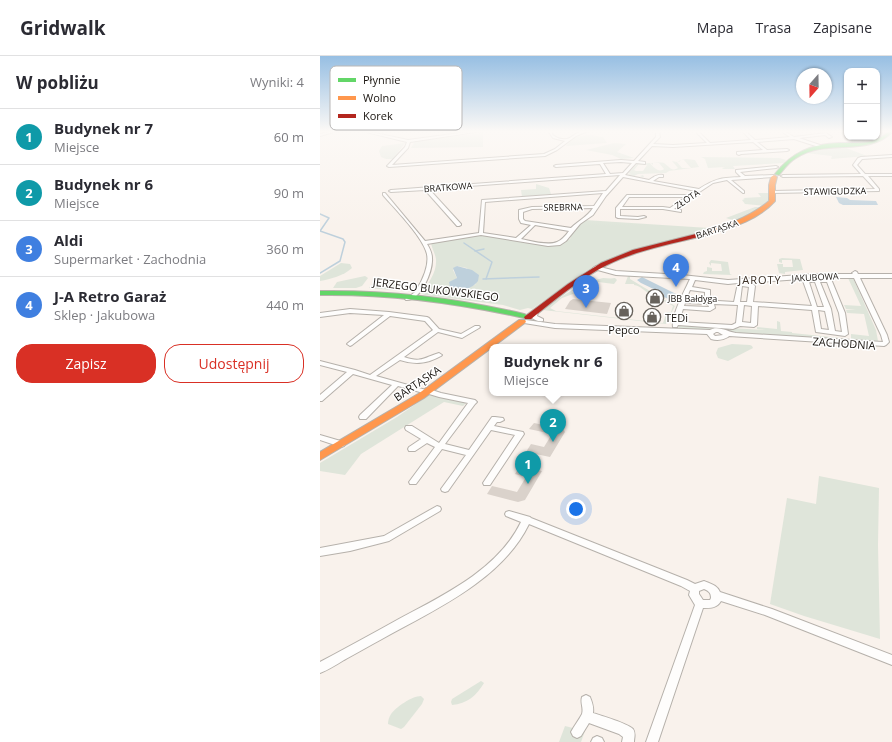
<!DOCTYPE html>
<html lang="pl">
<head>
<meta charset="utf-8">
<style>
  :root { --surface:#fff; --page:#f7f7f7; --text:#2b2b33; --muted:#7c7c81; --line:#e1e1e2; --accent:#d93025 }
  body { margin:0; font-family:"Open Sans",sans-serif; background:var(--page); color:var(--text) }
  .controls { position:absolute; right:12px; top:12px; display:grid; overflow:hidden; border-radius:8px; box-shadow:0 1px 3px #0004 }
  .controls button { width:36px; height:36px; display:grid; place-items:center; padding:0; border:0; border-bottom:1px solid var(--line); background:var(--surface); color:var(--text); font:20px sans-serif }
  .compass { position:absolute; left:476px; top:12px; width:36px; height:36px; border-radius:50%; background:var(--surface); box-shadow:0 1px 3px #0004; rotate:200deg }
  .you { position:absolute; left:256px; top:453px; width:14px; height:14px; margin:-10px; border:3px solid #fff; border-radius:50%; background:#1a73e8; box-shadow:0 0 0 6px #1a73e833 }
  .badge { display:grid; place-items:center; width:26px; height:26px; border-radius:50%; background:var(--accent); color:#fff; font-size:13px; font-weight:700 }
  .pin { position:absolute; translate:-50% -33px; filter:drop-shadow(0 1px 2px #0008) }
  .pin::after { content:''; position:absolute; top:21px; width:14px; height:12px; background:inherit; clip-path:polygon(0 0,100% 0,50% 100%) }
  .popup { position:absolute; left:169px; top:288px; width:128px; height:52px; box-sizing:border-box; display:grid; place-content:center; border-radius:8px; background:var(--surface); filter:drop-shadow(0 1px 3px #0005); font-size:13px; white-space:nowrap; color:var(--muted) }
  .popup b { font-size:15px; color:var(--text) }
  .popup::after { content:''; position:absolute; left:50%; top:100%; margin-left:-8px; border:8px solid transparent; border-top-color:var(--surface) }
  .list { margin:0; padding:0; list-style:none }
  h2 { display:flex; justify-content:space-between; align-items:center; height:52px; margin:0; padding:0 16px; font-size:17px }
  h2 small { font-size:13px; font-weight:400; color:var(--muted) }
  .list li { display:grid; grid-template-columns:26px 1fr auto; gap:12px; align-items:center; box-sizing:border-box; height:56px; padding:0 16px; border-top:1px solid var(--line) }
  .list b { display:block; font-size:15px; white-space:nowrap }
  .list p { margin:0; font-size:13px; white-space:nowrap; color:var(--muted) }
  .list em { font-size:13px; font-style:normal; color:var(--muted) }
  .actions { display:flex; gap:8px; padding:12px 16px }
  .actions a { flex:1; padding:9px 0; border:1px solid var(--accent); border-radius:16px; text-align:center; font-size:14px; color:var(--accent) }
  .actions .main { background:var(--accent); color:#fff }
  .map { position:relative; flex:none; width:572px; height:686px; overflow:hidden }
  header { display:flex; align-items:center; gap:24px; box-sizing:border-box; height:56px; padding:0 20px; background:var(--surface); border-bottom:1px solid var(--line) }
  header strong { font-size:19px }
  nav { display:flex; gap:22px; margin-inline-start:auto; font-size:14px }
  main { display:flex }
  aside { flex:1; background:var(--surface) }
  .map>svg:first-child { display:block }
  .green { fill:#dfe5da; fill-rule:evenodd }
  .water { fill:#bed0dc }
  .lines { fill:none; stroke-linecap:round; stroke-linejoin:round }
  .stream-far1 { stroke:#bed0dc; stroke-width:1.5 }
  .stream { stroke:#bed0dc; stroke-width:2 }
  .building { fill:#dad2cb }
  .street-casing { stroke:#b6b1ab; stroke-width:2 }
  .fast-casing { stroke:#b6b1ab; stroke-width:2 }
  .slow-casing { stroke:#b6b1ab; stroke-width:2 }
  .jam-casing { stroke:#b6b1ab; stroke-width:2 }
  .street { fill:#fefdfc; fill-rule:evenodd }
  .fast { fill:#63d668; fill-rule:evenodd }
  .slow { fill:#ff974d; fill-rule:evenodd }
  .jam { fill:#b3261e; fill-rule:evenodd }
  .labels { text-anchor:middle; dominant-baseline:central; stroke-width:3; stroke-linejoin:round; paint-order:stroke }
  .far-street-label { font-size:9px; fill:#19140f; stroke:#fff }
  .far-poi-label { font-size:9px; fill:#19140f; stroke:#fff; text-anchor:start }
  .far-quarter-label { font-size:11px; letter-spacing:1px; fill:#3c3026; stroke:#fff }
  .street-label { font-size:11px; fill:#19140f; stroke:#fff }
  .poi-label { font-size:11px; fill:#19140f; stroke:#fff; text-anchor:start }
  .key { fill:#fff; stroke:#bab8b7; stroke-width:1 }
  .key-label { font-size:11px; fill:#19140f }
</style>
</head>
<body>
<header>
<strong>Gridwalk</strong>
<nav><a>Mapa</a><a>Trasa</a><a>Zapisane</a></nav>
</header>
<main>
<aside>
<h2>W pobliżu<small>Wyniki: 4</small></h2>
<ul class="list">
<li><span class="badge" style="background:#0f9aa8">1</span><div><b>Budynek nr 7</b><p>Miejsce</p></div><em>60 m</em></li>
<li><span class="badge" style="background:#0f9aa8">2</span><div><b>Budynek nr 6</b><p>Miejsce</p></div><em>90 m</em></li>
<li><span class="badge" style="background:#3f7fe0">3</span><div><b>Aldi</b><p>Supermarket · Zachodnia</p></div><em>360 m</em></li>
<li><span class="badge" style="background:#3f7fe0">4</span><div><b>J-A Retro Garaż</b><p>Sklep · Jakubowa</p></div><em>440 m</em></li>
</ul>
<div class="actions"><a class="main">Zapisz</a><a>Udostępnij</a></div>
</aside>
<div class="map">
<svg width="572" height="686" viewBox="0 0 572 686">
  <rect width="100%" height="100%" fill="#f9f2ec"/>
  <g class="green">
    <path d="M518,75H527V81H557V75H568C562,87 546,86 534,87Z"/>
    <polygon points="163,77 163,91 91,92 95,85"/>
    <polygon points="270,79 283,81 287,87 246,90 254,81"/>
    <polygon points="85,87 73,103 66,103 61,101 59,95 62,90"/>
    <polygon points="294,87 306,88 297,96 314,102 301,103 292,99 266,94"/>
    <polygon points="521,90 547,100 511,103 512,100 486,97"/>
    <polygon points="381,101 459,102 466,104 464,107 413,110 415,113 403,113 402,112 405,111 388,112 385,103"/>
    <path d="M366,103L375,104L379,111L349,115L346,117L318,118L314,120L321,121L322,120H320L323,119L324,121L306,119L311,118L308,117L317,108H319L314,114L316,115H323L327,109L322,108L319,109L320,108L330,107C334,112 339,117 344,113L339,107H333V109L331,107C335,107 341,106 344,107C350,111 351,116 358,112L352,105L357,106L362,112H371L364,104H359L360,106L357,105Z"/>
    <polygon points="216,128 229,132 231,138 202,141 201,134 216,133"/>
    <polygon points="438,137 449,137 449,146 446,150 425,148 422,144 425,143 423,142 441,141"/>
    <polygon points="435,151 442,151 438,155 415,165 406,162"/>
    <path d="M265,164L389,172L363,181L327,190L285,205L266,215L212,253L208,252L200,254L183,249L105,239L101,237C109,227 117,216 116,203C115,197 112,193 111,187L160,178L228,189L241,187L250,183L253,174ZM137,210L147,212L156,228L143,234L130,231L137,222L133,214Z"/>
    <polygon points="462,202 480,203 483,214 465,216 465,218 459,217 457,208 463,208 463,211 473,211 472,204 462,204 462,207 459,206 459,203"/>
    <polygon points="391,204 408,206 410,218 412,219 383,218 384,216 387,215 387,211 392,212 392,215 402,215 401,208 391,207 391,210 389,207"/>
    <path d="M21,207L30,208L32,212C23,220 11,223 0,225V220Z"/>
    <polygon points="45,220 48,222 42,230 36,232 13,232 17,226"/>
    <path d="M308,220H310V223L355,250L346,268L223,254C242,240 259,227 283,222C287,222 291,223 295,222L297,224L294,228L278,226L266,231L263,229L251,236L254,237L253,238L242,242L230,252L236,255L343,267L347,256H351L353,250C346,246 339,242 332,239C325,236 321,230 314,229V228H305Z"/>
    <polygon points="518,221 533,222 556,274 558,285 438,278 415,277 398,272 385,274 358,273 359,269 446,274 437,273 437,271 457,273 457,265 460,266 461,275 472,276 472,277 531,283 531,278 549,280 544,258 527,257 526,254 536,254 526,253 524,249 541,250 528,222"/>
    <polygon points="60,223 82,225 76,233 73,234 49,232 56,224"/>
    <polygon points="412,288 430,289 432,290 433,292 408,305 398,302 396,297 398,292"/>
    <polygon points="109,339 146,347 143,350 124,346 41,398 25,419 0,415 0,407 77,361"/>
    <polygon points="499,420 559,432 558,489 560,583 484,560 450,548 467,442 496,448"/>
    <path d="M161,625L164,627C157,639 147,648 132,649L131,646L132,643Z"/>
    <path d="M101,640L104,643L102,648L84,671L81,673L68,668C68,665 69,661 71,658C76,651 92,640 101,640Z"/>
    <polygon points="245,670 265,675 261,686 239,686"/>
  </g>
  <g class="water">
    <polygon points="516,141 527,142 530,144 556,145 558,149 523,149 519,147"/>
    <path d="M137,210L152,214L159,219L158,225C151,234 141,235 130,231L129,226L137,222L133,212Z"/>
    <polygon points="322,221 358,239 355,246 344,241 344,238 321,227 317,224"/>
  </g>
  <g class="lines">
    <g class="stream-far1">
      <polyline points="0,158 9,162 0,175 23,183 25,186 20,205 0,217"/>
      <polyline points="144,187 172,206 166,223"/>
      <polyline points="155,195 164,193"/>
      <polyline points="163,223 219,221"/>
    </g>
    <polyline class="stream" points="144,235 144,241"/>
  </g>
  <g class="building">
    <polygon points="253,243 291,247 287,258 245,253 250,245"/>
    <polygon points="214,367 243,373 245,376 230,401 206,396 211,388 224,391 232,378 209,373"/>
    <polygon points="200,410 222,415 205,444 198,446 167,438 172,430 197,436 206,421 195,418"/>
  </g>
  <g class="lines">
    <defs>
      <g id="street">
        <polygon points="12,75 17,75 0,80 0,78"/>
        <path d="M42,75H46L88,84L155,75H162L90,86L88,92L72,109L224,98L235,93L245,85L233,82L228,75H230C233,81 240,84 247,83C254,81 256,74 268,75L256,80L237,94L225,100L69,111L67,110L68,109L85,91L87,86Z"/>
        <path d="M336,75H339L340,81L333,88L353,89L387,87L375,75H378L390,87L431,84L422,75H425L435,84L470,81L461,75H464L474,81L506,77L512,81L509,82L505,79L479,82L503,90L502,92L474,83L437,86L447,94L467,93L469,94L467,95L421,98L419,99L417,98V96L443,94L433,86L353,91L332,90L318,105L325,106V108L316,107L305,119L329,124C334,121 337,118 343,119V121H339L333,125L379,133C396,122 401,122 421,121L416,116V114L456,110L458,111L456,112L420,116L425,120L453,119L455,120L453,121L411,124L424,135V137H423L407,124L393,127L354,153L361,154V156L343,153H300V160L318,161L324,160L326,161L318,163L298,162L296,161V152L307,139H370L376,135L303,121L286,140L273,159L260,168L246,185L240,189L228,190L161,179L107,188C110,193 112,197 112,202C113,215 101,245 86,244L85,243C88,241 92,239 95,236C102,226 111,207 106,195C100,178 75,153 63,139V137H65L105,185L159,177L162,144L286,135L300,119L109,133L141,168V169L139,170H137L105,134L71,136L69,135L71,134L286,118L280,108L236,111L234,110L236,109L301,104L314,105L336,81ZM301,106L312,107L303,117L290,118L283,107ZM283,137L274,150L212,151L199,154V163L201,167L211,169L196,182L163,177L165,146ZM309,141H366L350,152L343,151H302ZM273,152C267,161 258,165 251,172L205,165L203,163V156L212,153ZM215,169L249,175C246,179 242,184 237,186C228,190 210,185 201,183Z"/>
        <polygon points="572,99 572,101 542,103 537,109 545,118 572,118 572,120 548,120 559,133 559,135 452,137 450,136 452,135 555,133 543,120 463,121 461,120 463,119 541,118 533,109 538,102 541,101"/>
        <path d="M276,210L296,215L362,219L408,224L495,218H533L532,217L535,215L537,216L538,218H572V222H540L567,279L569,286L566,289L564,290L409,280L408,281C403,284 397,285 391,283L387,278L235,272L204,267V265L206,264L235,268L390,274C398,269 408,276 416,277L563,286L561,279L534,222H495L422,227L434,229L435,230L433,246L492,250L483,225L484,224L497,222L511,223L525,257L528,278L525,280L496,276L492,254L438,250L437,269L434,271L420,270L413,273L358,269L357,271H353C351,260 364,236 370,223L296,219L274,213L273,212ZM375,224L408,228L418,227L414,246L366,243L370,234L385,236V243L387,244L390,242V234L372,231ZM489,226H495L504,251H497ZM500,226H507L519,257L522,276L515,275L511,253ZM422,230L429,231L427,246H420ZM365,247L388,248L389,251L364,250ZM394,248L418,249L416,267L412,269L359,266L363,253L390,255L395,252ZM424,249L432,250L431,267L422,266ZM498,254L505,255L509,274L501,273ZM396,276H398L403,279L395,280L393,278Z"/>
        <path d="M30,253L69,256L107,261L109,262L119,273L141,278L155,270H159L160,271L159,272L142,282L118,276L84,301C101,307 103,302 119,297L122,299L121,300C107,308 95,309 80,304L56,320L106,334L109,333L121,337L155,344L157,346L155,348L125,388L149,394L172,361H175L183,362L184,364L180,366H177L174,370L203,376L204,378L170,429H164L163,427L195,379L171,374L128,435L125,436L122,435L121,433L146,399L122,393L96,428H90L89,426L115,391L107,387L95,395H89L88,393L89,391L101,383L86,374L85,372L86,370H92L119,387L148,347L119,341L109,338H107L78,330L46,363H40L39,361L40,359L72,329L33,318L2,345H0V339L27,316L0,309V305L35,314L50,319L113,274L105,265L70,260L32,289L30,290L27,288L28,287L64,259L30,257L0,261V257Z"/>
        <path d="M215,254L218,256L217,260L223,263V265C219,266 214,264 211,261L212,256Z"/>
        <polygon points="0,379 24,386 25,388 24,390 21,391 0,384"/>
        <polygon points="117,450 120,451 121,453 120,455 69,485 30,495 0,500 0,492 64,480"/>
        <path d="M189,455L210,461L211,462L367,524L375,528L384,525C391,528 397,529 400,536L452,553L572,599V609L445,559L401,545C397,552 391,552 383,552L338,686H326L375,549L369,539L370,535L361,530L209,468C182,524 114,554 62,583C49,590 37,597 24,604C16,609 8,614 0,617V606C26,592 52,578 77,564C122,540 178,514 201,466L186,460L185,458L186,456ZM384,533C389,535 391,537 391,542L390,544H383L379,538V535Z"/>
        <path d="M266,639L270,641C272,646 274,651 273,657C282,660 307,667 313,673C316,677 314,682 314,686H302L303,681L299,678L269,667L261,680L257,682L253,680L251,676C254,670 259,664 262,658C264,652 260,647 262,641Z"/>
        <polygon points="277,680 282,682 284,686 271,686 273,682"/>
      </g>
      <g id="fast">
        <path d="M569,75H572V76C548,101 506,82 476,102C469,106 464,113 459,119L455,118C472,96 492,88 519,87C538,87 555,89 569,75Z"/>
        <path d="M0,235C69,234 137,242 204,258L208,260L204,262C137,247 69,238 0,239Z"/>
      </g>
      <g id="slow">
        <path d="M454,119L457,121L455,129V145C439,163 414,171 392,177C386,179 380,182 374,181V179C401,171 428,163 449,145V129L451,121Z"/>
        <polygon points="199,264 205,264 206,266 104,342 0,404 0,396 98,338"/>
      </g>
      <path id="jam" d="M376,178L378,179V181C347,189 315,195 287,209C259,223 235,244 211,263H205L204,261L248,228L281,207L313,194Z"/>
    </defs>
    <use href="#street" class="street-casing"/>
    <use href="#fast" class="fast-casing"/>
    <use href="#slow" class="slow-casing"/>
    <use href="#jam" class="jam-casing"/>
    <use href="#street" class="street"/>
    <use href="#fast" class="fast"/>
    <use href="#slow" class="slow"/>
    <use href="#jam" class="jam"/>
  </g>
  <linearGradient id="sky" x2="0" y2="1"><stop stop-color="#97bfe3"/><stop offset="0.44" stop-color="#fcf9f6"/><stop offset="1" stop-color="#fcf9f6" stop-opacity="0"/></linearGradient>
  <rect width="572" height="171" fill="url(#sky)"/>
  <defs>
    <symbol id="shop-ring" viewBox="-11 -11 22 22"><circle r="9.5" fill="#fff" stroke="#67625c" stroke-width="1.5"/><path d="M-5-2.5h2.3a2.7 3.5 0 0 1 5.4 0H5L5.5 6h-11ZM-1.5-2.5h3a1.5 2.3 0 0 0-3 0Z" fill="#67625c"/></symbol>
  </defs>
  <g fill-rule="evenodd">
    <use href="#shop-ring" x="325" y="232" width="20" height="20"/>
    <use href="#shop-ring" x="294" y="245" width="20" height="20"/>
    <use href="#shop-ring" x="322" y="251" width="20" height="20"/>
  </g>
  <g class="labels">
    <g class="far-street-label">
      <text transform="translate(128 131) rotate(-4)">BRATKOWA</text>
      <text transform="translate(515 135) rotate(-1)">STAWIGUDZKA</text>
      <text transform="translate(367 143) rotate(-34)">ZŁOTA</text>
      <text transform="translate(243 151) rotate(-1)">SREBRNA</text>
      <text transform="translate(397 173) rotate(-18)">BARTĄSKA</text>
      <text transform="translate(495 221) rotate(-3)">JAKUBOWA</text>
    </g>
    <g class="far-poi-label">
      <text x="348" y="242">JBB Bałdyga</text>
    </g>
    <g class="far-quarter-label">
      <text x="440" y="223">JAROTY</text>
    </g>
    <g class="street-label">
      <text transform="translate(116 233) rotate(7)">JERZEGO BUKOWSKIEGO</text>
      <text transform="translate(524 287) rotate(4)">ZACHODNIA</text>
      <text transform="translate(97 327) rotate(-34)">BARTĄSKA</text>
    </g>
    <g class="poi-label">
      <text x="345" y="261">TEDi</text>
      <text x="304" y="273" text-anchor="middle">Pepco</text>
    </g>
  </g>
  <rect x="10" y="10" width="132" height="64" rx="6" class="key"/>
  <rect x="18" y="22" width="18" height="4" fill="#63d668"/>
  <rect x="18" y="40" width="18" height="4" fill="#ff974d"/>
  <rect x="18" y="58" width="18" height="4" fill="#b3261e"/>
  <g class="key-label">
    <text x="43" y="28">Płynnie</text>
    <text x="43" y="46">Wolno</text>
    <text x="43" y="64">Korek</text>
  </g>
</svg>
<div class="controls">
<button>+</button>
<button>−</button>
</div>
<svg class="compass" viewBox="-18 -18 36 36"><path d="M0-13l5 13h-10z" fill="#e53935"/><path d="M0 13l5-13h-10z" fill="#7c7c81"/></svg>
<div class="you"></div>
<div class="pin badge" style="left:208px;top:428px;background:#0f9aa8">1</div>
<div class="pin badge" style="left:233px;top:386px;background:#0f9aa8">2</div>
<div class="popup"><b>Budynek nr 6</b>Miejsce</div>
<div class="pin badge" style="left:266px;top:252px;background:#3f7fe0">3</div>
<div class="pin badge" style="left:356px;top:231px;background:#3f7fe0">4</div>
</div>
</main>
</body>
</html>
